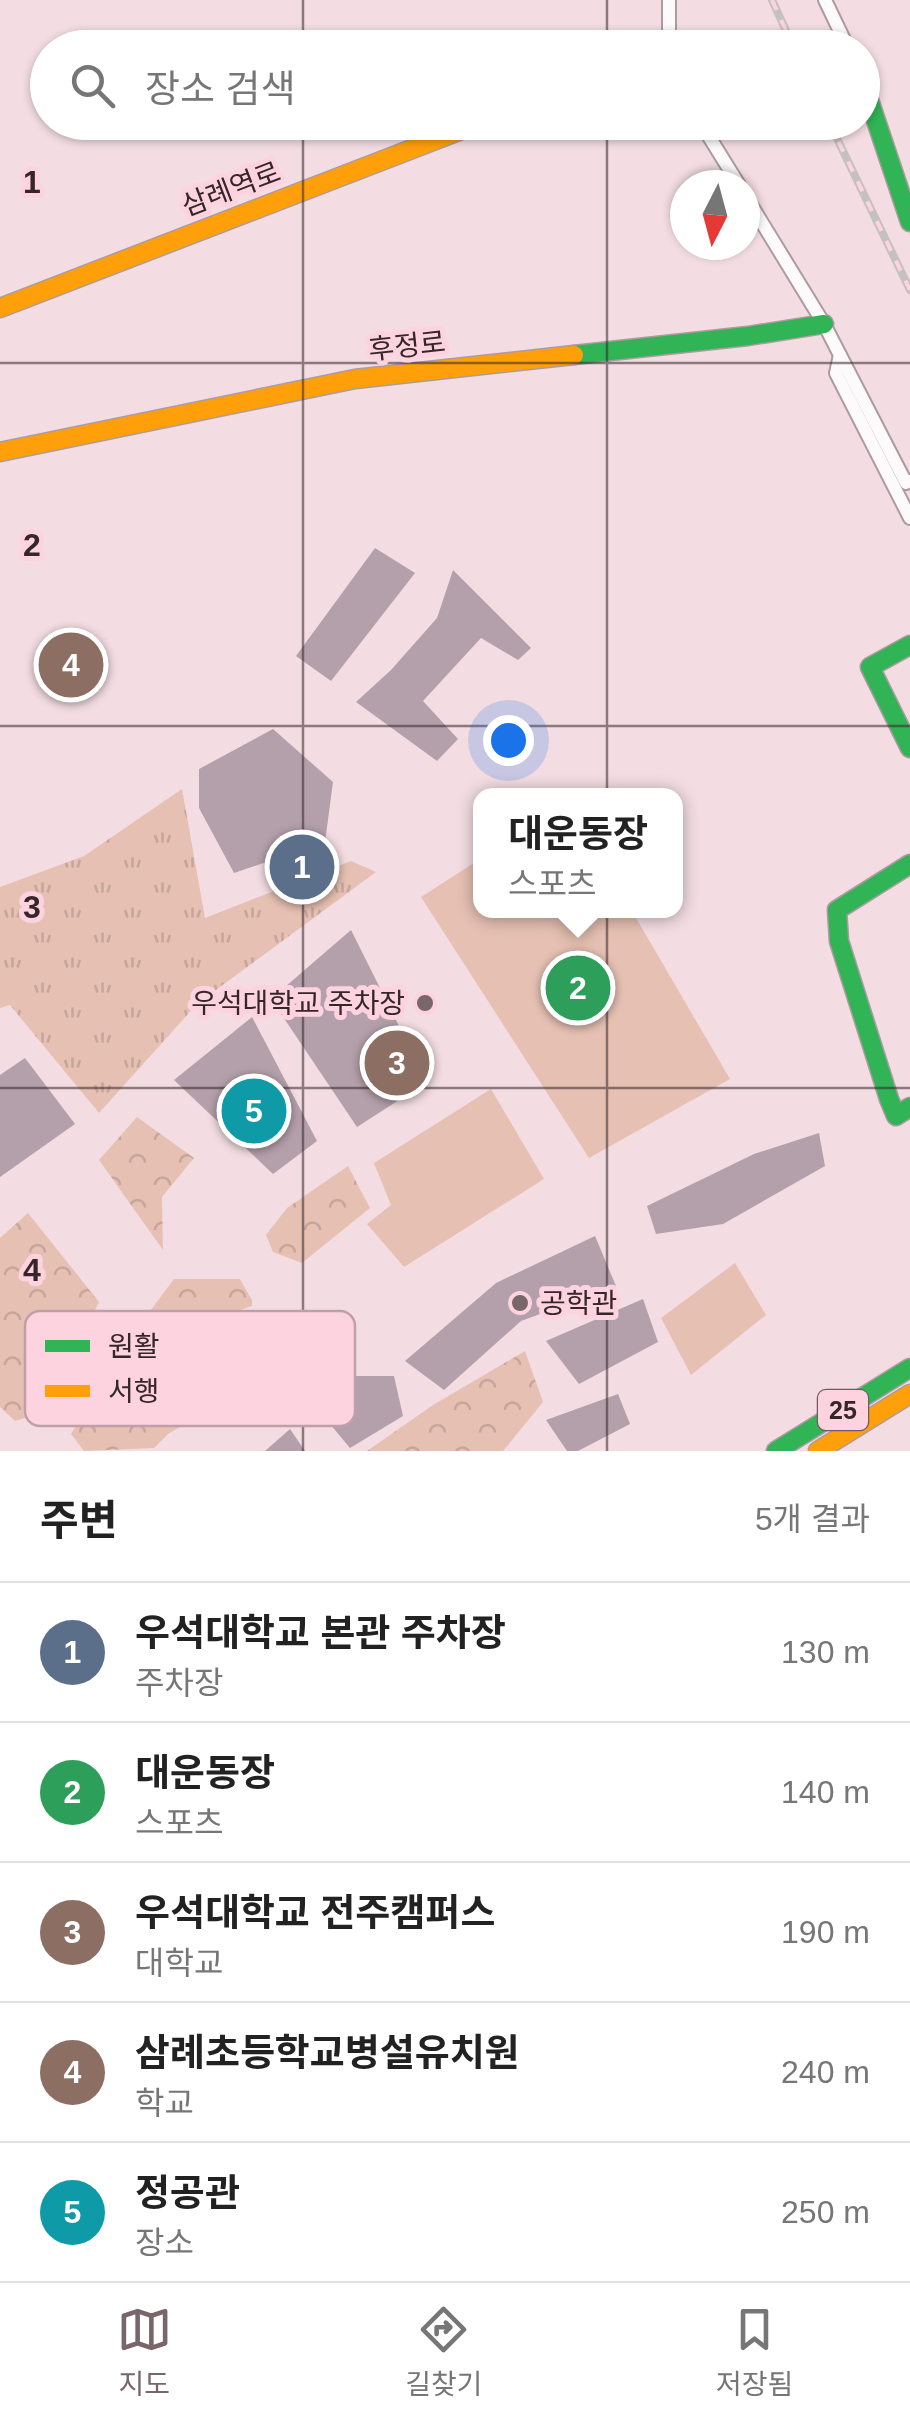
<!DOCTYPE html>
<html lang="ko">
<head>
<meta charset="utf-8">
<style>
  :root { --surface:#fff; --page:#f2f2f2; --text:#222; --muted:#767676; --line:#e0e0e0; --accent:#78666b }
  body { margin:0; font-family:Arial,"Noto Sans KR",sans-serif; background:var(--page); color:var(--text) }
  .compass { position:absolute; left:670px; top:170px; width:90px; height:90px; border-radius:50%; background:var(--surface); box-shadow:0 2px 8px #0004; rotate:186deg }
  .you { position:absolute; left:508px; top:740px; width:35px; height:35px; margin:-25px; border:8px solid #fff; border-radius:50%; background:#1a73e8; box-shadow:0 0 0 15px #1a73e833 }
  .badge { display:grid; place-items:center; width:65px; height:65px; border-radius:50%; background:var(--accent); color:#fff; font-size:32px; font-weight:700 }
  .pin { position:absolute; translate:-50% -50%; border:5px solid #fff; box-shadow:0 2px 10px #0006 }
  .popup { position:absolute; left:473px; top:788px; width:210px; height:130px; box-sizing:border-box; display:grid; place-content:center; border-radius:20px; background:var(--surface); filter:drop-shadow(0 2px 8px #0005); font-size:32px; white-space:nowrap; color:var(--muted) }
  .popup b { font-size:38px; color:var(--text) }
  .popup::after { content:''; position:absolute; left:50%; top:100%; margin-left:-20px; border:20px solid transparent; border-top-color:var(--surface) }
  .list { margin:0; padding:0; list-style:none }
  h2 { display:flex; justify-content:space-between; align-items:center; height:130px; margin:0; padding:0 40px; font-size:42px }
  h2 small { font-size:32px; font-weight:400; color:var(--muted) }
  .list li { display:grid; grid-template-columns:65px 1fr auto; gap:30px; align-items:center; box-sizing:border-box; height:140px; padding:0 40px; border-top:2px solid var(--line) }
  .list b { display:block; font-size:38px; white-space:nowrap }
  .list p { margin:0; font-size:32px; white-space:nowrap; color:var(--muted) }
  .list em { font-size:32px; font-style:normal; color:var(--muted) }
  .icon { flex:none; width:55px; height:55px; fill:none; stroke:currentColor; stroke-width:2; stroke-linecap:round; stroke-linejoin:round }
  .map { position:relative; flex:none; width:910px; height:1451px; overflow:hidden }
  .search { position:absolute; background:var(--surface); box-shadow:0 2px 8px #0004; left:30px; right:30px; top:30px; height:110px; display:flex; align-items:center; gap:25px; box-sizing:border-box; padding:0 35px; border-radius:55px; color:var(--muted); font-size:38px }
  .sheet { height:830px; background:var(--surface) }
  nav { display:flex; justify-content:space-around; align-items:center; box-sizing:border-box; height:140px; border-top:2px solid var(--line); background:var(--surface); font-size:28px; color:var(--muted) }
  nav a { display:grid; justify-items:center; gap:5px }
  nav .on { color:var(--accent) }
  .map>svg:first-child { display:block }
  .grass { fill:url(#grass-tufts) }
  .park { fill:url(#park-crowns) }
  .pitch { fill:#e6c0b3 }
  .building { fill:#b4a0ab }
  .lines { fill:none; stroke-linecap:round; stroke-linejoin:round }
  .street-casing { stroke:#ac9ba0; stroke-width:16 }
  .fast-casing { stroke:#ac9ba0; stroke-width:21 }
  .slow-casing { stroke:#ac9ba0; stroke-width:21 }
  .street { stroke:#fdfafb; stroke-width:12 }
  .fast { stroke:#30b455; stroke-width:18 }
  .slow { stroke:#ff9f0a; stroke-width:18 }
  .rail-casing { stroke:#c5c0c1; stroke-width:8 }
  .rail { stroke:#fdd3df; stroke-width:4; stroke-dasharray:11; stroke-linecap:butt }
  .grid { fill:none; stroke:#35262a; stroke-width:2.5; stroke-opacity:0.55 }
  .poi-dot { fill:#78666b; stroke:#fdd3df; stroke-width:4 }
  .labels { text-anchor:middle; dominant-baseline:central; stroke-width:10; stroke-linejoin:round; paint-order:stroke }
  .shield { fill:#fdd3df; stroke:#715a60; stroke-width:2.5 }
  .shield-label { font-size:25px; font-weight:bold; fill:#35262a }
  .street-label { font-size:28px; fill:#35262a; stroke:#fdd3df }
  .poi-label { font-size:28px; fill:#35262a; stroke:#fdd3df; text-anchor:end }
  .key { fill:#fdd3df; stroke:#c19fa9; stroke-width:2.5 }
  .key-label { font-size:28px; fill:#35262a }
  .grid-label { font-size:32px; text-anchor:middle; font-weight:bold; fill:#35262a; stroke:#fdd3df; stroke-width:10; stroke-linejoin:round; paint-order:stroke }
</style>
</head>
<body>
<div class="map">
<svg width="910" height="1451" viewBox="0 0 910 1451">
  <defs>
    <pattern id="grass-tufts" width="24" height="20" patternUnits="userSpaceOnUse" patternTransform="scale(2.5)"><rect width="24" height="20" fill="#e6c0b3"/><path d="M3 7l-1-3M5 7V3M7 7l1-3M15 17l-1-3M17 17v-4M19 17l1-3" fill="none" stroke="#c6a59a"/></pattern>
    <pattern id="park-crowns" width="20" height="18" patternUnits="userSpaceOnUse" patternTransform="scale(2.5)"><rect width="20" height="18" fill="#e6c0b3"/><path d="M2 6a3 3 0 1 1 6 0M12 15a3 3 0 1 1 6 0" fill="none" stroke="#c6a59a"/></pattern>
  </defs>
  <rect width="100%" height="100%" fill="#f3dde3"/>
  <polygon class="grass" points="182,789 205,918 351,861 376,872 197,1004 99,1113 10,1005 0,1008 0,887 84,856"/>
  <g class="park">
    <polygon points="137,1117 194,1158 162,1197 163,1250 99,1160"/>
    <polygon points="348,1166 370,1208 302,1263 273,1252 266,1235 287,1208"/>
    <polygon points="28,1213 99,1302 42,1413 15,1421 0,1407 0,1238"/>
    <polygon points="174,1279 240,1279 252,1300 252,1306 231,1313 221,1320 250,1360 246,1388 168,1434 154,1448 84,1451 71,1434 120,1352 133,1353 145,1370 155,1402 164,1405 218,1391 224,1356 197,1337 151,1366 129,1339"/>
    <polygon points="525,1351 543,1402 503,1451 367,1451 433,1405"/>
  </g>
  <g class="pitch">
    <polygon points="480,859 480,910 632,911 730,1079 589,1158 421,897"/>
    <polygon points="491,1089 544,1179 404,1267 367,1224 391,1205 374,1163"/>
    <polygon points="735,1263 766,1315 691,1375 661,1318"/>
  </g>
  <g class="building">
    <polygon points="375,548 415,573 331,681 296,656"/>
    <polygon points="453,570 531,648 518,660 481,638 423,701 458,739 437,761 356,702 391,670 437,618"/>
    <polygon points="273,729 333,782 325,842 234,873 199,808 199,769"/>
    <polygon points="351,930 427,1082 357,1127 271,999"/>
    <polygon points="252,1017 317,1141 273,1174 174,1080"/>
    <polygon points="25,1058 75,1124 0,1177 0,1075"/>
    <polygon points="819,1133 825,1166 723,1224 656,1234 647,1206 754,1154"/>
    <polygon points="595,1236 616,1286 521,1321 444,1390 405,1361 496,1283"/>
    <polygon points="643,1299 658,1342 579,1384 546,1341"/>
    <polygon points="196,1338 222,1357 217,1386 160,1400 152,1368"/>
    <polygon points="342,1376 394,1376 403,1416 350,1448 320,1412"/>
    <polygon points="618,1394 630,1424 578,1451 567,1451 546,1420"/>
    <polygon points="290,1429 305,1451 265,1451"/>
  </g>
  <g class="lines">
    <defs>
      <g id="street">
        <polyline points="669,0 669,48"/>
        <polyline points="825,0 848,48"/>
        <polyline points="700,122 739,185"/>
        <polyline points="745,195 824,324 906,483 910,481"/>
        <polyline points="840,355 836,373 910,518"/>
      </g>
      <g id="fast">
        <polyline points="862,79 910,222"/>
        <polyline points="574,355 748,336 824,324"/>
        <polyline points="910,645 870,667 910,748"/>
        <polyline points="910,864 837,910 839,941 889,1099 896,1116 910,1107"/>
        <polyline points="776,1451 910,1368"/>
      </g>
      <g id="slow">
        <polyline points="0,308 482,122"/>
        <polyline points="0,452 355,379 574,355"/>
        <polyline points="818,1451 910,1394"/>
      </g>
    </defs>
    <use href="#street" class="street-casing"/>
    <use href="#fast" class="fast-casing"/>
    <use href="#slow" class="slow-casing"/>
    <use href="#street" class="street"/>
    <use href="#fast" class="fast"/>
    <use href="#slow" class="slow"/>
    <defs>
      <g id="rail">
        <polyline points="772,0 794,48"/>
        <polyline points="829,122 910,290"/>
      </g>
    </defs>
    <use href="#rail" class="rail-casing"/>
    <use href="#rail" class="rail"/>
  </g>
  <path class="grid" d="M303,0V48M607,0V48M303,122V1451M607,122V1451M0,363H910M0,726H910M0,1088H910"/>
  <g class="poi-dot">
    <circle cx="425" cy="1003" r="10"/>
    <circle cx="520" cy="1303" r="10"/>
  </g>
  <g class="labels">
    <rect class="shield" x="818" y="1390" width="50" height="40" rx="8"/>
    <g class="shield-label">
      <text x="843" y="1410">25</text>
    </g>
    <g class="street-label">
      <text transform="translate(231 189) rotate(-21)">삼례역로</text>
      <text transform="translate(407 346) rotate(-6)">후정로</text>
    </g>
    <g class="poi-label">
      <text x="405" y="1003">우석대학교 주차장</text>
      <text x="540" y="1303" text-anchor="start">공학관</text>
    </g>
  </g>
  <rect x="25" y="1311" width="330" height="115" rx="15" class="key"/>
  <rect x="45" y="1340" width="45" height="12" fill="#30b455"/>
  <rect x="45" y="1385" width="45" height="12" fill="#ff9f0a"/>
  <g class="key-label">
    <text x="108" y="1356">원활</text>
    <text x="108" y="1401">서행</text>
  </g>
  <g class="grid-label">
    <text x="32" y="193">1</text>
    <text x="32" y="556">2</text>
    <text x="32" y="918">3</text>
    <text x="32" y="1281">4</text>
  </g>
</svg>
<svg class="compass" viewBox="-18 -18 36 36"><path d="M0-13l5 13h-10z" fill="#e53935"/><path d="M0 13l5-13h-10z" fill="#767676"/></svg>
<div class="you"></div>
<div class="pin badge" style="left:302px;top:867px;background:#5c6f8a">1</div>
<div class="pin badge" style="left:578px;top:988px;background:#2e9e5b">2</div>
<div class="popup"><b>대운동장</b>스포츠</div>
<div class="pin badge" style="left:397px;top:1063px;background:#8d6e63">3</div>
<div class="pin badge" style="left:71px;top:665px;background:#8d6e63">4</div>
<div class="pin badge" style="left:254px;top:1111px;background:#0f9aa8">5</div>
<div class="search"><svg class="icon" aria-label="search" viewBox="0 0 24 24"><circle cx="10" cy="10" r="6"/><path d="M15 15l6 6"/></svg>장소 검색</div>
</div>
<section class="sheet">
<h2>주변<small>5개 결과</small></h2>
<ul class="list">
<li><span class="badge" style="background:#5c6f8a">1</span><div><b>우석대학교 본관 주차장</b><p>주차장</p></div><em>130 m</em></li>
<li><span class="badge" style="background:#2e9e5b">2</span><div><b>대운동장</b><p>스포츠</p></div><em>140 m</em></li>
<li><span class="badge" style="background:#8d6e63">3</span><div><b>우석대학교 전주캠퍼스</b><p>대학교</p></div><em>190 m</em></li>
<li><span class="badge" style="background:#8d6e63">4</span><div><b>삼례초등학교병설유치원</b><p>학교</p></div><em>240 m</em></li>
<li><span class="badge" style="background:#0f9aa8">5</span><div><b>정공관</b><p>장소</p></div><em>250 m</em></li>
</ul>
</section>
<nav>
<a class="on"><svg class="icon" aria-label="map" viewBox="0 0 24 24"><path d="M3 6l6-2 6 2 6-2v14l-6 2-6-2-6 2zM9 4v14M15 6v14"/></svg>지도</a>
<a><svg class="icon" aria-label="directions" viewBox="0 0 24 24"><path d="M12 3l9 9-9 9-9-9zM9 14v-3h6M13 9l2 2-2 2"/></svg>길찾기</a>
<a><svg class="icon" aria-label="saved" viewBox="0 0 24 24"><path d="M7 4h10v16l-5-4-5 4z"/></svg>저장됨</a>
</nav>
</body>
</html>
